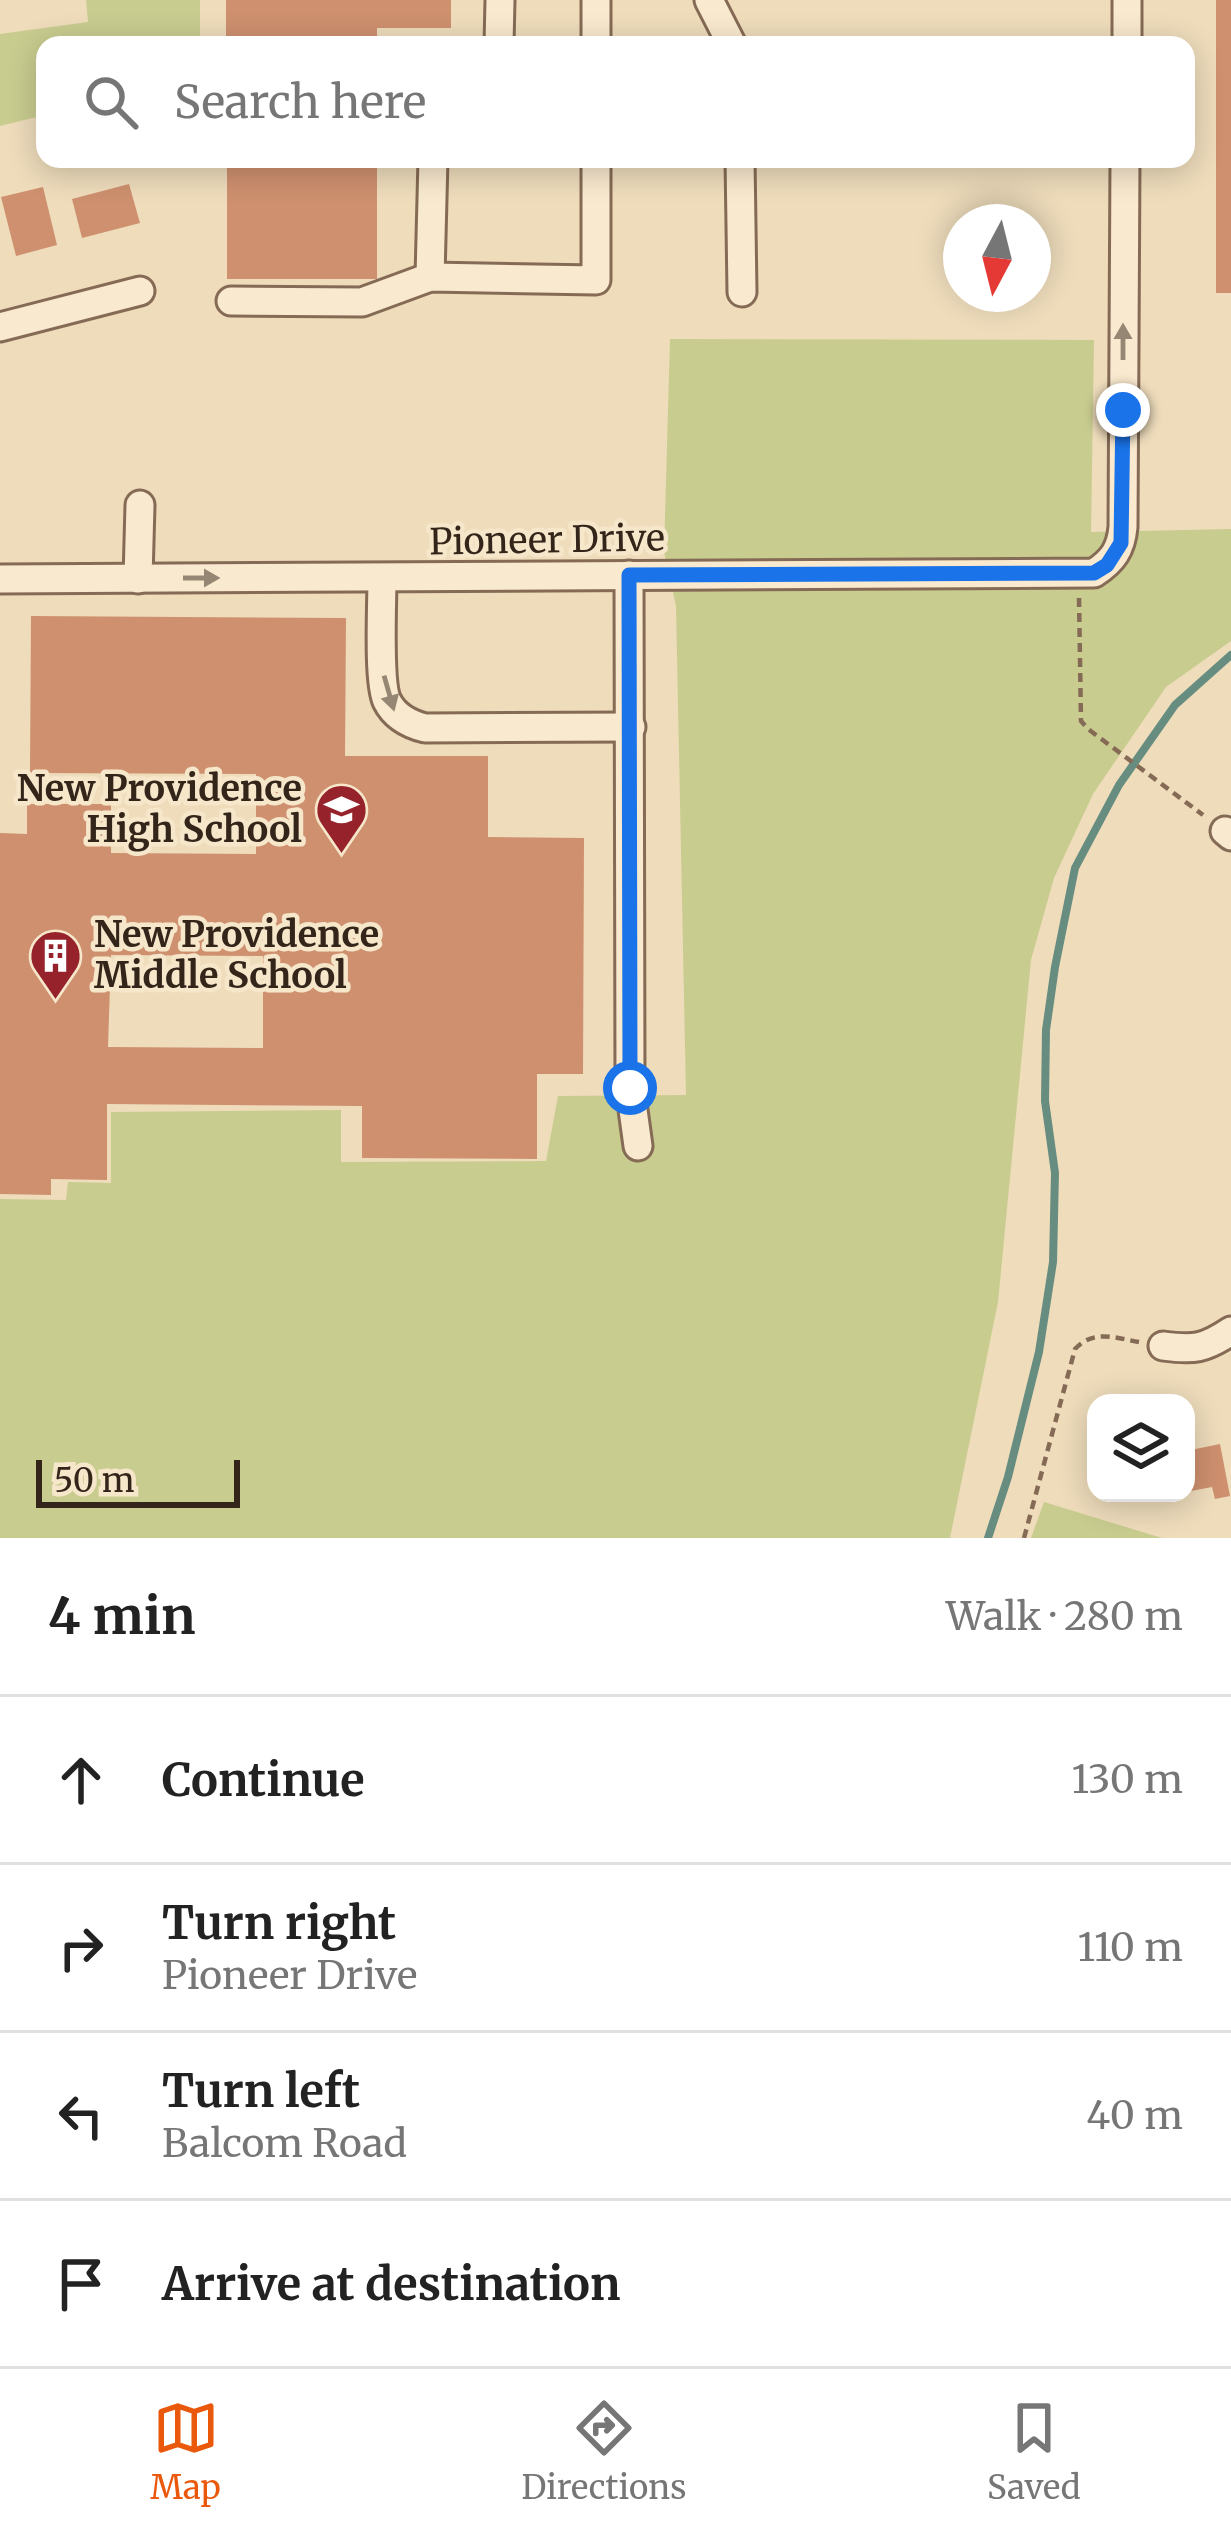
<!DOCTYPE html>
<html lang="en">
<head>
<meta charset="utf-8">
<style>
  :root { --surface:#fff; --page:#f6f6f6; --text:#222; --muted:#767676; --line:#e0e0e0; --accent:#ea580c }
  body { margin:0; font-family:Merriweather,serif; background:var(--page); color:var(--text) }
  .controls { position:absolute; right:36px; bottom:36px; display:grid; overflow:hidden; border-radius:24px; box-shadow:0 6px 30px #0003 }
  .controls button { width:108px; height:108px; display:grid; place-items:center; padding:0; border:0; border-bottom:3px solid var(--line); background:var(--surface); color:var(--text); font:60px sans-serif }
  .compass { position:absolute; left:943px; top:204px; width:108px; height:108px; border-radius:50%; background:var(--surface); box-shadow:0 6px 30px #0003; rotate:187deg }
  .scale { position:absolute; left:36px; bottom:30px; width:204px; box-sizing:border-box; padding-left:12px; border:6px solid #34251a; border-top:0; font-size:33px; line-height:42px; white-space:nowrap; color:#34251a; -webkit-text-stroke:9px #f6e6ca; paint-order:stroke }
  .stop { position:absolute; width:36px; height:36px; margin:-27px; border:9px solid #1a73e8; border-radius:50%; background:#fff }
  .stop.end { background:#1a73e8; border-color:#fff; box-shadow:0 3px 12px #0008 }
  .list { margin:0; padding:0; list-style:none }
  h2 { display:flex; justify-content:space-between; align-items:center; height:156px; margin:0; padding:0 48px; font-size:51px }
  h2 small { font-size:39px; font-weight:400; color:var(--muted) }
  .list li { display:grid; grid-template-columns:78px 1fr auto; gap:36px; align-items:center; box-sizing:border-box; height:168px; padding:0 48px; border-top:3px solid var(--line) }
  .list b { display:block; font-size:45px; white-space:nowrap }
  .list p { margin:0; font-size:39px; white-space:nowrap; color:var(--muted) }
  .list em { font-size:39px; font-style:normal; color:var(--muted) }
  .icon { flex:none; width:66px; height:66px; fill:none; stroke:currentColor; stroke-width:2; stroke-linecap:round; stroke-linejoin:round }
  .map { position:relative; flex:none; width:1231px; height:1538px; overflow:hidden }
  .search { position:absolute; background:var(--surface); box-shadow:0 6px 30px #0003; left:36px; right:36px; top:36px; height:132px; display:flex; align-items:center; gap:30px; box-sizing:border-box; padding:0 42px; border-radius:24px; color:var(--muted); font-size:45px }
  .sheet { height:828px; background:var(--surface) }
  nav { display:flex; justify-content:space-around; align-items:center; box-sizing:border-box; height:168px; border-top:3px solid var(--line); background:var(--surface); font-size:33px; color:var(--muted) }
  nav a { display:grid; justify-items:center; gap:6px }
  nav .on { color:var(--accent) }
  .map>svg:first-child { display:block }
  .green { fill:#c9cc8f }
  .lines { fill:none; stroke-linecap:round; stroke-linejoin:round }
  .stream { stroke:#678c80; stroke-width:8 }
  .building { fill:#ce906f; fill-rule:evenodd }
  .minor-casing { stroke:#856b55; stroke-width:33 }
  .path { stroke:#856b55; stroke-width:4.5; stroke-dasharray:9 6; stroke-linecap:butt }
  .minor { stroke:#f9e9ce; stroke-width:27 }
  .oneway { fill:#968774 }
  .route { stroke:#1a73e8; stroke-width:15 }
  .labels { text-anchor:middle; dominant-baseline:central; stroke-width:9; stroke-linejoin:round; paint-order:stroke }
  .street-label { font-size:36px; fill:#34251a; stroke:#f6e6ca }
  .poi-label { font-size:36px; font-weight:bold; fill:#34251a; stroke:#f6e6ca; text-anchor:end }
</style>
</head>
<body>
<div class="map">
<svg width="1231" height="1538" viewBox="0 0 1231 1538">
  <rect width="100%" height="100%" fill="#eedcbb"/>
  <g class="green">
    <polygon points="86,0 200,0 200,45 45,45 45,115 0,126 0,34 88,22"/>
    <polygon points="670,339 1094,340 1091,532 1231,529 1231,641 1166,687 1093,794 1054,878 1031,960 998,1302 950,1538 0,1538 0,1199 66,1200 68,1182 111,1183 111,1112 341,1110 341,1162 546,1161 558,1096 686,1095 676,606 664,552"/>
    <polygon points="1044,1502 1162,1538 1031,1538"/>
  </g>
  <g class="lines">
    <polyline class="stream" points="988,1538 1008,1477 1039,1352 1053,1262 1055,1173 1045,1101 1046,1030 1055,967 1075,868 1119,785 1175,705 1231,655"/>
  </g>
  <g class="building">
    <polygon points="226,0 451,0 451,28 377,28 377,45 226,45"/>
    <rect x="1216" y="0" width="15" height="293"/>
    <rect x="227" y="159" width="150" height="120"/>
    <polygon points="129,184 140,223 82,238 72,199"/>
    <polygon points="43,187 57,245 16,256 1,197"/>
    <path d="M31,616L346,618L345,756H488V837L584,838L583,1074H537V1159L362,1158V1106L107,1104V1180L51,1179V1195L0,1194V833L27,834V804H111V853L256,854V774L30,773ZM111,955L263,956V1048L108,1047Z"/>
    <polygon points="1220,1444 1230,1496 1215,1499 1212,1487 1186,1492 1186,1451"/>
  </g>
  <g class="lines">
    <defs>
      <g id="minor">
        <polyline points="709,0 732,45"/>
        <polyline points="499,45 500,0"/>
        <polyline points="596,45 596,0"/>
        <polyline points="1127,45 1127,0"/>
        <polyline points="740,159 742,292"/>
        <polyline points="430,277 433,159"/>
        <polyline points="231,301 362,302 430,277 596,280 596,159"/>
        <polyline points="0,327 140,291"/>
        <polyline points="629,575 630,1088 638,1146"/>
        <path d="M382,578C382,603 378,683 387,701C395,717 409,724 425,728L631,727"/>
        <path d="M0,579L1094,573C1113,561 1121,549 1123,527L1125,159"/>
        <polyline points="138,579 140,505"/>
        <polyline points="1225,831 1231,836"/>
        <path d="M1163,1346C1194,1350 1204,1349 1231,1331"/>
      </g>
    </defs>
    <use href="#minor" class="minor-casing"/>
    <g class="path">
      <polyline points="1079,598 1081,721 1088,729 1203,815"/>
      <path d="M1024,1538L1075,1349C1094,1329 1115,1338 1139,1342"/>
    </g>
    <use href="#minor" class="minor"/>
  </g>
  <defs><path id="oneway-solid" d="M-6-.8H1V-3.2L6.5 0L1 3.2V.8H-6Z" transform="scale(3)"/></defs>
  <g class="oneway">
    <use href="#oneway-solid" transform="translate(1123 342) rotate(-90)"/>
    <use href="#oneway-solid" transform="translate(201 578)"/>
    <use href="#oneway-solid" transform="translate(389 693) rotate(74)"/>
  </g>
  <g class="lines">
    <polyline class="route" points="630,1088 629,575 1094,573 1107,565 1121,543 1123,410"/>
  </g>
  <defs>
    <symbol id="school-pin" viewBox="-11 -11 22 30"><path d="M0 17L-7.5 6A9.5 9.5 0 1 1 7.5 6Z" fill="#96232c" stroke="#f6e6ca"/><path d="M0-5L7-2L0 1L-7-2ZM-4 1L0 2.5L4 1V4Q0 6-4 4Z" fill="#fff"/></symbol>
    <symbol id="building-pin" viewBox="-11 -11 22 30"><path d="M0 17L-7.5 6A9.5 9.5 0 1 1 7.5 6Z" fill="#96232c" stroke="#f6e6ca"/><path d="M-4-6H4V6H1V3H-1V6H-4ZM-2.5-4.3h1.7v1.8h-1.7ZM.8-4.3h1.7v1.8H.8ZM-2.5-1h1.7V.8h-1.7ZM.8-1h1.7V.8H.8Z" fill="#fff"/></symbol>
  </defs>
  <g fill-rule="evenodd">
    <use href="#school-pin" x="312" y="780" width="59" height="81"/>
    <use href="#building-pin" x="26" y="926" width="59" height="81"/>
  </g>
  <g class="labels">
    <g class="street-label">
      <text transform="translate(547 540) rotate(-1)">Pioneer Drive</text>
    </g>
    <g class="poi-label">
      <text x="302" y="788">New Providence<tspan x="302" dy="41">High School</tspan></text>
      <text x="94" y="934" text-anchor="start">New Providence<tspan x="94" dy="41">Middle School</tspan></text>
    </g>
  </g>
</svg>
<div class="controls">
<button><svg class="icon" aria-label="layers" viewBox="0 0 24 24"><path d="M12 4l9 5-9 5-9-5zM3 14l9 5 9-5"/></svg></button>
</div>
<svg class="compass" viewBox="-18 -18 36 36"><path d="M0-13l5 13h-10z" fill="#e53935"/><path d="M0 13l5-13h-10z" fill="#767676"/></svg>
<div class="scale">50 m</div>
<div class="stop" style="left:630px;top:1088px"></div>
<div class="stop end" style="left:1123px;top:410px"></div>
<div class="search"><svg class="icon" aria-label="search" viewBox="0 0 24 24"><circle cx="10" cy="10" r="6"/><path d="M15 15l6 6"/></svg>Search here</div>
</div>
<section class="sheet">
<h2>4 min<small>Walk · 280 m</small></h2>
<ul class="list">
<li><svg class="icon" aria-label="ahead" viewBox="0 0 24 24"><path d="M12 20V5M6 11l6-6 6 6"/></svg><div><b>Continue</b></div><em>130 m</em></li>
<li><svg class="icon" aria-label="right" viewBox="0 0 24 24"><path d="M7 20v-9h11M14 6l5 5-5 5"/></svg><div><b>Turn right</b><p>Pioneer Drive</p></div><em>110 m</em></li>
<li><svg class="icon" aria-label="left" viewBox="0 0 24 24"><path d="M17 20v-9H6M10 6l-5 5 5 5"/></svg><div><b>Turn left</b><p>Balcom Road</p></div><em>40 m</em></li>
<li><svg class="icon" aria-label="arrive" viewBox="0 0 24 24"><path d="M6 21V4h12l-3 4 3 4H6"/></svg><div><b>Arrive at destination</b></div></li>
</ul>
</section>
<nav>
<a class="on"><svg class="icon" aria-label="map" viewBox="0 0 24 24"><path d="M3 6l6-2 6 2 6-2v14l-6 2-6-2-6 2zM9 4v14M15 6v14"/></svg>Map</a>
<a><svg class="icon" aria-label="directions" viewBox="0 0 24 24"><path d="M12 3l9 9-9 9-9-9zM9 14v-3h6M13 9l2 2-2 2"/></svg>Directions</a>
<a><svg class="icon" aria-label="saved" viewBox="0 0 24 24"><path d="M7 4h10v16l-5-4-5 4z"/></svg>Saved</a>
</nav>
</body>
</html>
